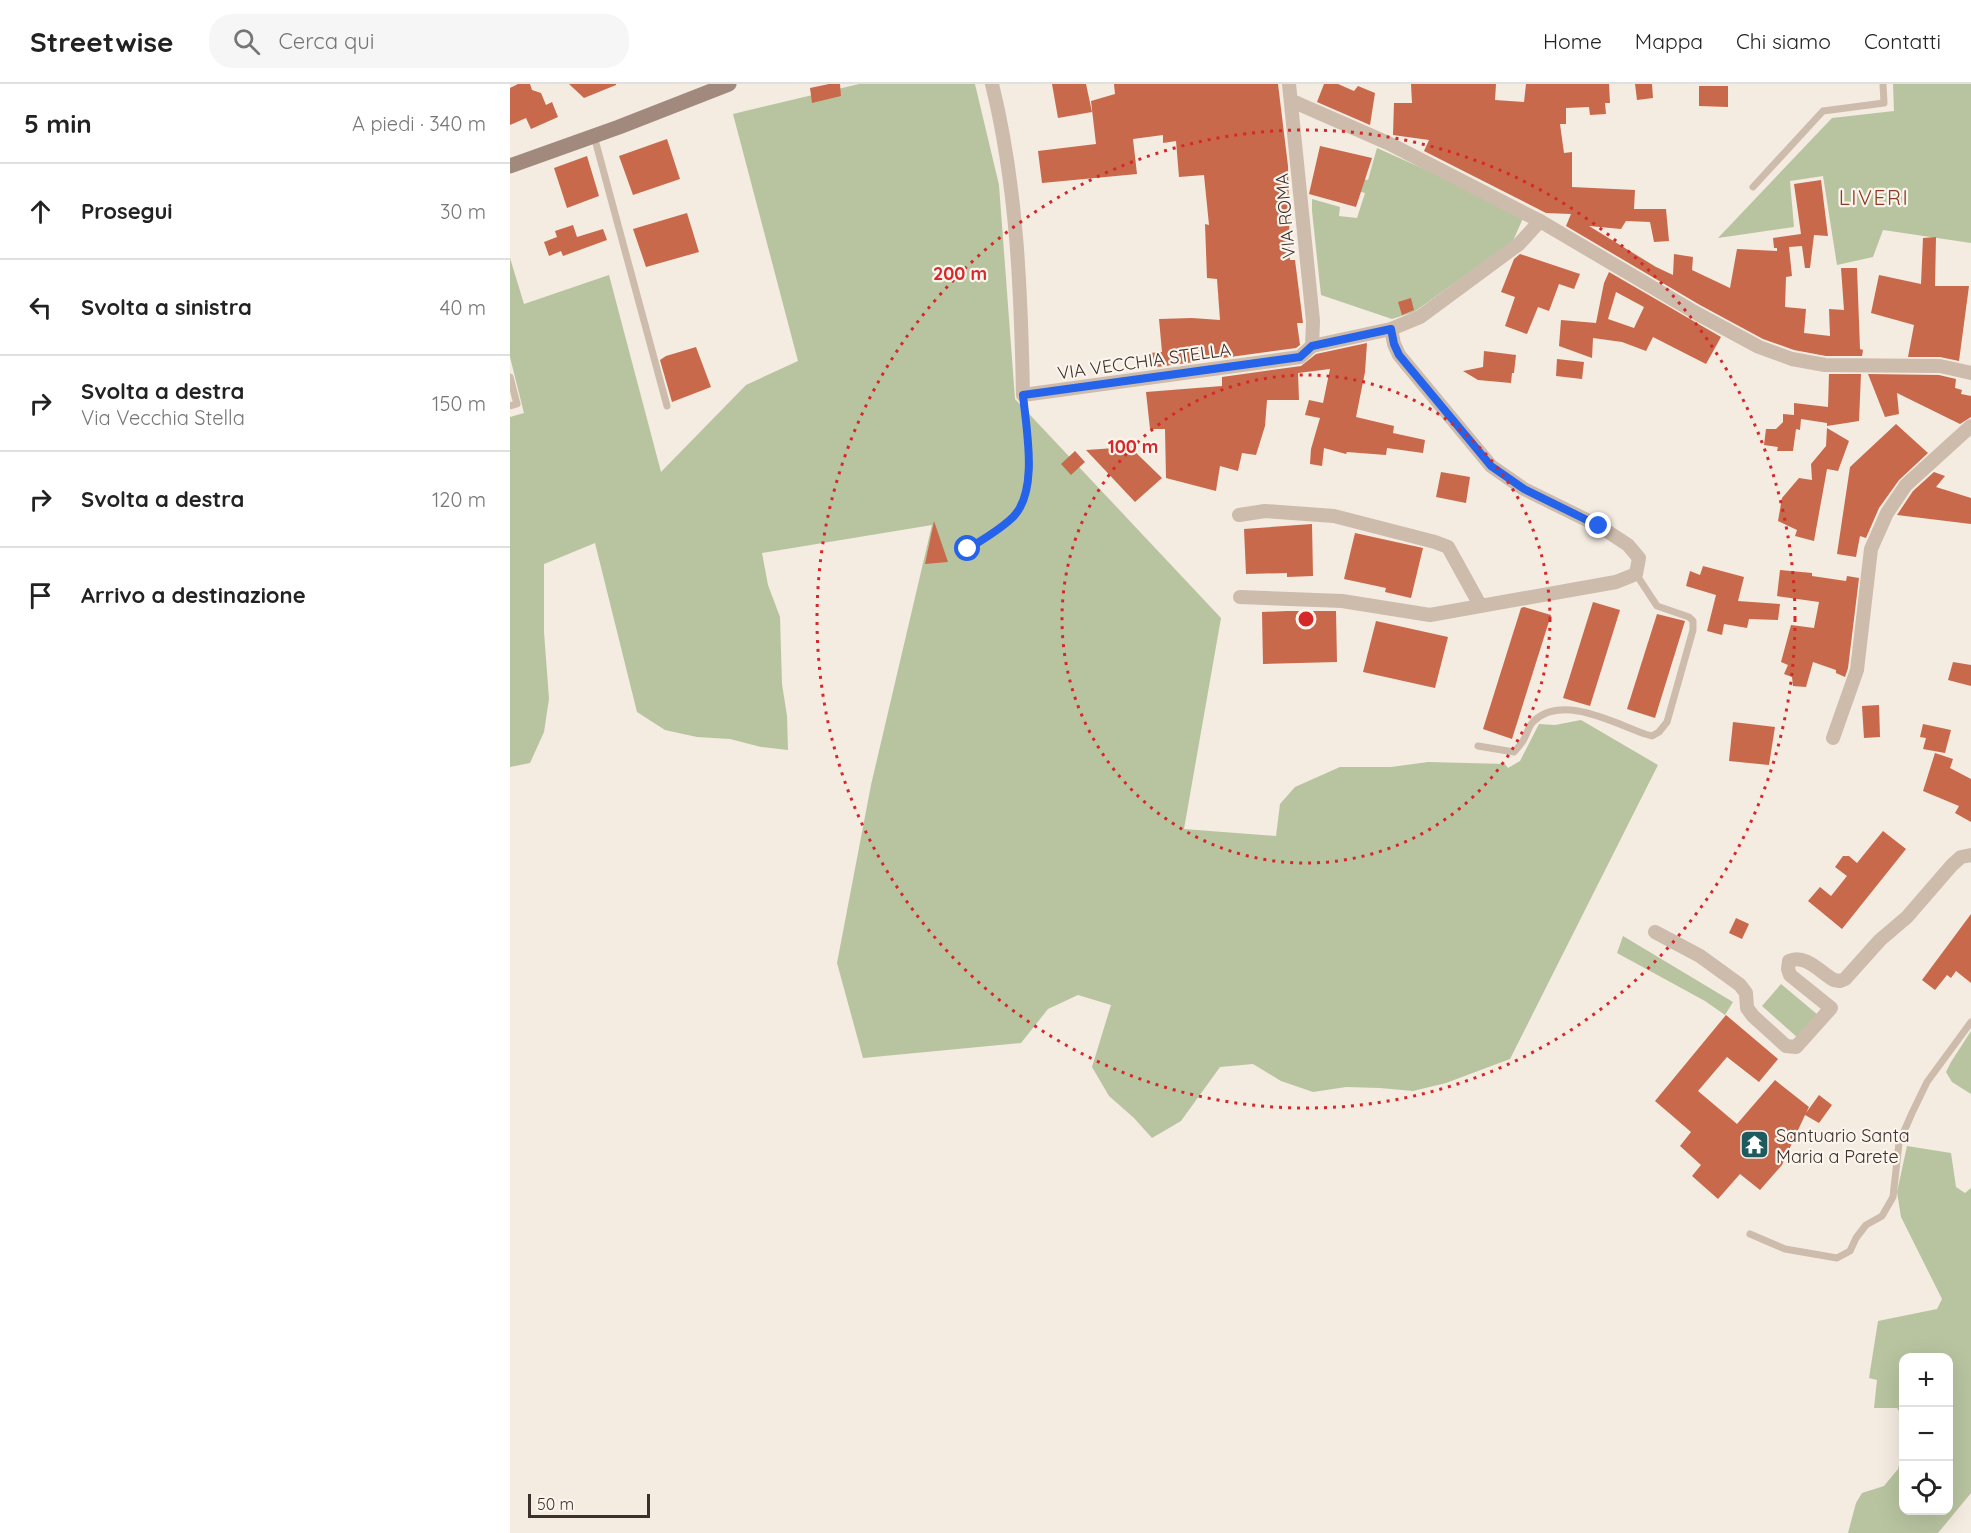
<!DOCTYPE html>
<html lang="it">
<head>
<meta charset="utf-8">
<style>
  :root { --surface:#fff; --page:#f6f6f6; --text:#222; --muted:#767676; --line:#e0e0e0 }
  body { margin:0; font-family:Quicksand,sans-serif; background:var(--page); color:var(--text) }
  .controls { position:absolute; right:18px; bottom:18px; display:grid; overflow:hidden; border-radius:12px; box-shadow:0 6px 24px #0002 }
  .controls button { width:54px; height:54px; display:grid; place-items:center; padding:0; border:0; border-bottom:2px solid var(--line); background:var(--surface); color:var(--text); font:30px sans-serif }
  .scale { position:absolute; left:18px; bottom:15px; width:122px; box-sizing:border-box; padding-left:6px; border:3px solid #3b302b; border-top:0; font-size:16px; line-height:21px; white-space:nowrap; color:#3b302b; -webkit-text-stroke:4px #fbf5ee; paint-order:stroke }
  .stop { position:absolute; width:18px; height:18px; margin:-14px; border:4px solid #2563eb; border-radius:50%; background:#fff }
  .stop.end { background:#2563eb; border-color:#fff; box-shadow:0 2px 6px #0008 }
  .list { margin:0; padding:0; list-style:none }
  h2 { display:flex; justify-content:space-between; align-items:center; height:78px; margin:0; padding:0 24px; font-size:26px }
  h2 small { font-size:20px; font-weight:400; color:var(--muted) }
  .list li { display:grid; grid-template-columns:39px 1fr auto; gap:18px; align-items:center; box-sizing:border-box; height:96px; padding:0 24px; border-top:2px solid var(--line) }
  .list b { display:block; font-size:22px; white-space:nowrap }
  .list p { margin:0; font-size:20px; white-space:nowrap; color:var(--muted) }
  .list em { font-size:20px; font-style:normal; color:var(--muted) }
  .icon { flex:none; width:33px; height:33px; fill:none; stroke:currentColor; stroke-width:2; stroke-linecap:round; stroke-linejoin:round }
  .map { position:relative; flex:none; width:1461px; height:1449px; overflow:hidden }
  header { display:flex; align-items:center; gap:36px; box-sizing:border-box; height:84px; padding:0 30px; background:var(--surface); border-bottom:2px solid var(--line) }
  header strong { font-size:28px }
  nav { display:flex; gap:33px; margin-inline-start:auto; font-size:21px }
  .search { width:420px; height:54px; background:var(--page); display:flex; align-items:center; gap:15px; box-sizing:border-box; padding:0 21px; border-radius:24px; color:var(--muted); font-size:22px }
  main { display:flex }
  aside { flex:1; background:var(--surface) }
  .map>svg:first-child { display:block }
  .green { fill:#b8c4a0 }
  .building { fill:#c8694b; fill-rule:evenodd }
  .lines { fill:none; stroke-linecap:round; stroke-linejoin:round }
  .lane { stroke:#cdbbac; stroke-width:7 }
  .street { stroke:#cdbbac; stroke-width:14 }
  .secondary { stroke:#a18a7d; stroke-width:15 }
  .route { stroke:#2563eb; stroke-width:8 }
  .ring { fill:none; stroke:#d62828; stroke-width:3; stroke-dasharray:3 6 }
  .labels { text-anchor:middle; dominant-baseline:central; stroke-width:4.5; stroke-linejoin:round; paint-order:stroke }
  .street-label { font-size:18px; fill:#3b302b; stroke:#fbf5ee }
  .poi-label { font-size:18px; fill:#3b302b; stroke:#fbf5ee; text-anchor:start }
  .quarter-label { font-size:21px; letter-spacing:1.5px; fill:#8c3b22; stroke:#fbf5ee }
  .centre { fill:#d62828; stroke:#fbf5ee; stroke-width:3 }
  .ring-label { font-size:18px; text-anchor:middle; font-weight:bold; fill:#d62828; stroke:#fbf5ee; stroke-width:4.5; stroke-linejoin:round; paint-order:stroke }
</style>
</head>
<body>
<header>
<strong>Streetwise</strong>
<div class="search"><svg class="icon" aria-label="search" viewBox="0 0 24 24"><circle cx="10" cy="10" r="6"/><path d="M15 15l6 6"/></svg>Cerca qui</div>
<nav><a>Home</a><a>Mappa</a><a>Chi siamo</a><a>Contatti</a></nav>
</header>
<main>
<aside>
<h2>5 min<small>A piedi · 340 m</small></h2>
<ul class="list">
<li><svg class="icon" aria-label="ahead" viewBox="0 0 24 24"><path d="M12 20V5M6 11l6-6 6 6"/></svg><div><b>Prosegui</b></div><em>30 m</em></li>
<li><svg class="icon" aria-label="left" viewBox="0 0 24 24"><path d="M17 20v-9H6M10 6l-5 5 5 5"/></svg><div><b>Svolta a sinistra</b></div><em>40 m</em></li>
<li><svg class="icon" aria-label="right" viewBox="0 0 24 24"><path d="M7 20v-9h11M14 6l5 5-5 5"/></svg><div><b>Svolta a destra</b><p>Via Vecchia Stella</p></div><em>150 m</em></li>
<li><svg class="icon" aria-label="right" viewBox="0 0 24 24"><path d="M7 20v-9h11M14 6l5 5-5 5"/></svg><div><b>Svolta a destra</b></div><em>120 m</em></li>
<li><svg class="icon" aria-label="arrive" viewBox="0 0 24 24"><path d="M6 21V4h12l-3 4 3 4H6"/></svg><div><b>Arrivo a destinazione</b></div></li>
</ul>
</aside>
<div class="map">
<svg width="1461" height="1449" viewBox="0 0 1461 1449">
  <rect width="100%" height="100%" fill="#f4ebe1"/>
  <g class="green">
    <polygon points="349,0 465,0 489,101 505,315 711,534 674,745 766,752 770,720 785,703 830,683 881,683 918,678 995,680 998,684 1010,677 1029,640 1045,641 1071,636 1148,681 1000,975 936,999 903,1007 870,1004 836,1003 803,1008 771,997 743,980 710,983 671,1037 642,1054 624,1034 599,1012 582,983 601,921 568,911 538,925 511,959 353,974 327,879 361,701 422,441 252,469 258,501 270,533 272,600 277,632 278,666 251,663 220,655 187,653 155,646 127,628 85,459 34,480 34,548 39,615 34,648 20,679 0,683 0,333 14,329 0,273 0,174 14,220 99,191 151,388 236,301 288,277 223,30"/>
    <polygon points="1383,0 1461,0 1461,159 1373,146 1363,173 1327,181 1313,92 1280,97 1284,143 1208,154 1322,34 1384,27"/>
    <polygon points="867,64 923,89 1013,134 1003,157 904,228 882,235 811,211 802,127 802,115 830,123 829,132 847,134 855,109 840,105 844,93 858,96"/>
    <polygon points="1113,852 1223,918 1215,931 1195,917 1107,869"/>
    <polygon points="1271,900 1308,931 1288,954 1252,922"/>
    <polygon points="1461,947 1461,1010 1442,998 1436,988 1441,978"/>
    <polygon points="1397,1062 1441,1069 1446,1103 1455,1109 1461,1104 1461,1409 1428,1449 1338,1449 1346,1419 1352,1409 1374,1402 1388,1385 1393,1365 1394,1426 1438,1426 1438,1274 1394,1274 1393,1333 1387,1324 1364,1324 1367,1296 1359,1294 1368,1237 1427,1225 1432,1215 1391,1133 1387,1108"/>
  </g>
  <g class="building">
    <polygon points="8,0 20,0 22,6 31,9 36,21 42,18 48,33 21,45 16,34 0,41 0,4"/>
    <polygon points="59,0 106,0 106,1 74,14"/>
    <polygon points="319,0 330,0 331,12 302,19 300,4"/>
    <polygon points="542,0 576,0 582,28 548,34"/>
    <polygon points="604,0 768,0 778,82 780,176 785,176 793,239 787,239 790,261 786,264 640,284 639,269 652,268 649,235 682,234 710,236 707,195 697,194 695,140 699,141 694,91 669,93 666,57 653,59 653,51 623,55 627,90 532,99 528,67 586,60 581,17 605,10"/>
    <polygon points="814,0 828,0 844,7 848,2 865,9 860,41 807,18"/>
    <polygon points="901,0 986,0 985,16 1014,18 1016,0 1099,0 1100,19 1095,19 1096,30 1080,31 1079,23 1056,24 1056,40 1050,40 1054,69 1062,68 1062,103 1125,106 1124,125 1156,125 1159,157 1144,158 1140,138 1116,137 1111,145 1079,142 1146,183 1163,191 1164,170 1183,173 1182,186 1220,204 1227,165 1267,167 1267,164 1264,164 1263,154 1291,150 1284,100 1311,96 1318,152 1304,151 1300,184 1295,184 1292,162 1279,163 1282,192 1276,193 1275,223 1296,225 1294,249 1320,252 1319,225 1334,226 1331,184 1347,184 1350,265 1353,266 1352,272 1316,272 1284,266 1253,255 1190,221 1056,142 1061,130 1036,129 914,67 919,56 883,51 884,19 902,19"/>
    <polygon points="1125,0 1142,0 1143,14 1127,16"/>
    <polygon points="1189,2 1218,2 1218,23 1189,22"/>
    <polygon points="157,55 170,95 123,111 109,72"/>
    <polygon points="810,62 862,74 846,123 799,110"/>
    <polygon points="77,72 89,112 57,124 44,84"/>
    <polygon points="177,129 189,168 136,183 123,145"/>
    <polygon points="63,141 67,153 93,145 97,156 53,172 51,167 39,172 34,158 47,153 45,147"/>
    <polygon points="1426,153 1425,202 1459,202 1449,277 1430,273 1398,273 1404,241 1361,229 1369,191 1411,200 1413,154"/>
    <polygon points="1010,170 1070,190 1064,205 1049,200 1039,227 1028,223 1017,250 995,242 1005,213 991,208 1004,175"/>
    <path d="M1099,188L1211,253L1196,280L1143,253L1136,267L1112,258L1083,254L1082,274L1049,262L1051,236L1086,239L1094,199ZM1106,208L1134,223L1124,244L1098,235Z"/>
    <polygon points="901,214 904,226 892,231 888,218"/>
    <polygon points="857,259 855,288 846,333 884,342 883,349 915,356 913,369 877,364 876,371 837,368 836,370 814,364 812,382 800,380 801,365 810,334 795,331 799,316 813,319 820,285 788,289 789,316 757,316 755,342 746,371 732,369 728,387 710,382 706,407 656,394 655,345 640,345 636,308 712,302 712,293 791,282 806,270"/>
    <polygon points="186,263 201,303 162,318 150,276 156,272"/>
    <polygon points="974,267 1006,271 1004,289 1002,289 1001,299 968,296 953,287 973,283"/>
    <polygon points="1047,275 1074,278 1072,295 1046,292"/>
    <polygon points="1319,290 1351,290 1349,337 1317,342 1317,339 1291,335 1290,346 1286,345 1283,367 1267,367 1268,363 1254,361 1256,345 1266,345 1273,338 1273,330 1284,331 1284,319 1318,323"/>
    <polygon points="1358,290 1429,291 1446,295 1445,304 1452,306 1451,310 1461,312 1461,333 1450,340 1387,309 1389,330 1375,333"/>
    <polygon points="1386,340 1418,369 1389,396 1369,424 1356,454 1350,452 1346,473 1327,470 1340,383"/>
    <polygon points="1317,344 1339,357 1328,387 1317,385 1304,457 1285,452 1287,446 1268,437 1272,414 1289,394 1302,396 1301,380 1316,362"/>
    <polygon points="620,363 652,394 625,418 576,366"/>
    <polygon points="565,367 575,378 561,391 551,380"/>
    <polygon points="931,388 960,393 956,419 926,413"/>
    <polygon points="1424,388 1435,392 1426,403 1461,414 1461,440 1387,431 1403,407"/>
    <polygon points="424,437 438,478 415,480"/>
    <polygon points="802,440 803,492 777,493 777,489 736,490 734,445"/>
    <polygon points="845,449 913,464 901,514 875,508 876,504 834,495"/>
    <polygon points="1193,482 1234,493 1228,517 1270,520 1268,536 1239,535 1237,544 1214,540 1212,551 1197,547 1206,511 1176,502 1180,487 1190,491"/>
    <polygon points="1270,486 1302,489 1302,492 1336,497 1337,492 1349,494 1338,584 1335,593 1326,589 1326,586 1303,578 1296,603 1283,602 1282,593 1274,590 1278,581 1271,578 1281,541 1304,544 1309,518 1267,512"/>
    <polygon points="1083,518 1110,526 1080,622 1053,614"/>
    <polygon points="1014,523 1041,531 1002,655 973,645 1011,524"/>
    <polygon points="777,527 826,527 827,578 753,580 752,528"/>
    <polygon points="1147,530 1175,537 1145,634 1117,625"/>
    <polygon points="866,537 938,553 925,604 853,588"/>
    <polygon points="1443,578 1461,581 1461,602 1438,596"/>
    <polygon points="1369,621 1370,653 1354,654 1352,622"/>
    <polygon points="1223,638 1265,643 1259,681 1219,677"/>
    <polygon points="1413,640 1441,646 1435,669 1413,665 1416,654 1410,653"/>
    <polygon points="1425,669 1443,675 1440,684 1461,695 1461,738 1445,729 1449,722 1413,707"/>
    <polygon points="1373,747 1396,765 1332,845 1298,817 1310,803 1321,812 1337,792 1325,783 1333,772 1339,772 1347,779"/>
    <polygon points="1461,830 1461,899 1446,887 1441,894 1437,891 1425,906 1412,896"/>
    <polygon points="1226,834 1239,840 1232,855 1219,849"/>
    <polygon points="1216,931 1268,975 1249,998 1217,973 1188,1007 1227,1040 1265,996 1299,1023 1296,1029 1309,1011 1322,1021 1309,1039 1295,1031 1272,1081 1250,1106 1230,1090 1208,1115 1182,1092 1191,1081 1170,1062 1181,1048 1145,1017"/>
  </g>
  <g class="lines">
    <g class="lane">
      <polyline points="84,52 157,322"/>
      <polyline points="1243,103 1313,27 1374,19 1373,0"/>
      <polyline points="0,293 7,320 0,322"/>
      <path d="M457,465C473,455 490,446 503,433C529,407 516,344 513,311"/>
      <path d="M968,662L1004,668C1007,665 1010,661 1013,657C1017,651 1018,642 1024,637C1052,610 1104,639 1135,650L1142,652L1149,648L1157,638L1183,546V537L1179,533L1147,522L1126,490"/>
      <polyline points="1240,1150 1275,1165 1327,1174 1340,1167 1346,1154 1356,1141 1372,1132 1383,1113 1389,1059 1402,1029 1417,998 1461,938"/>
    </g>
    <g class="street">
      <path d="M482,0C507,101 511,207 513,311L790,273L802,262L881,245L910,233L1009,160L1030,137"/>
      <polyline points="779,0 803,237 802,262"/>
      <polyline points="782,17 878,59 1030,137 1186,229 1249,263 1282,275 1315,281 1430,282 1461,289"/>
      <polyline points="729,431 755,427 824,432 925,458 938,463 970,521"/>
      <polyline points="730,513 832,517 920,531 1106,498 1126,490 1129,474 1118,461 1089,442 1014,405 981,382 889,271 884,260 881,245"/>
      <polyline points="1323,654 1347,586 1361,465 1377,429 1396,401 1461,342"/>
      <path d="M1145,848L1190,872L1230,901L1236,909L1237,924L1243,932L1276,962L1286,963L1321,924L1280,891L1278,885L1279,877C1295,869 1311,889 1324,896L1330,897L1335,895L1370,856L1397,833L1442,781L1451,773L1461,771"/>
    </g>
    <polyline class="secondary" points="0,82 109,43 219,0"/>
  </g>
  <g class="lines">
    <path class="route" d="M458,465C473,455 490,446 503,433C529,407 516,344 513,311L790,273L802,262L881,245L884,260L889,271L981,382L1014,405L1089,442"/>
  </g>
  <g class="ring">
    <circle cx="796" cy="535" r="244"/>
    <circle cx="796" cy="535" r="489"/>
  </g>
  <defs>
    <symbol id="temple-square" viewBox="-11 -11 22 22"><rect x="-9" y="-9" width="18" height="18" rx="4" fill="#1f5a5e" stroke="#fbf5ee"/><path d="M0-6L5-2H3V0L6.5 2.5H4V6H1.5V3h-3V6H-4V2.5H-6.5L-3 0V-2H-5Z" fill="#fff"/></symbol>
  </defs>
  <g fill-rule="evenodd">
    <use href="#temple-square" x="1228" y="1044" width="33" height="33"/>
  </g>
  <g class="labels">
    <g class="street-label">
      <text transform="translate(775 132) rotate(-95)">VIA ROMA</text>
      <text transform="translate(634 277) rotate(-8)">VIA VECCHIA STELLA</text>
    </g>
    <g class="poi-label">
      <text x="1266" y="1051">Santuario Santa<tspan x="1266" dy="21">Maria a Parete</tspan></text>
    </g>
    <g class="quarter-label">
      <text x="1364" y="113">LIVERI</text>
    </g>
  </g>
  <circle cx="796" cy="535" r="9" class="centre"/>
  <g class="ring-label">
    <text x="450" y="196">200 m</text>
    <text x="623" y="369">100 m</text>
  </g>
</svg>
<div class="controls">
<button>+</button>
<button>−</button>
<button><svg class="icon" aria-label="locate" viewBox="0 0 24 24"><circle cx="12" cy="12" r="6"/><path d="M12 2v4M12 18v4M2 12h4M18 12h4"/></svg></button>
</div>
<div class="scale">50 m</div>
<div class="stop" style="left:458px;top:465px"></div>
<div class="stop end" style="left:1089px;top:442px"></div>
</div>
</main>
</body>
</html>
